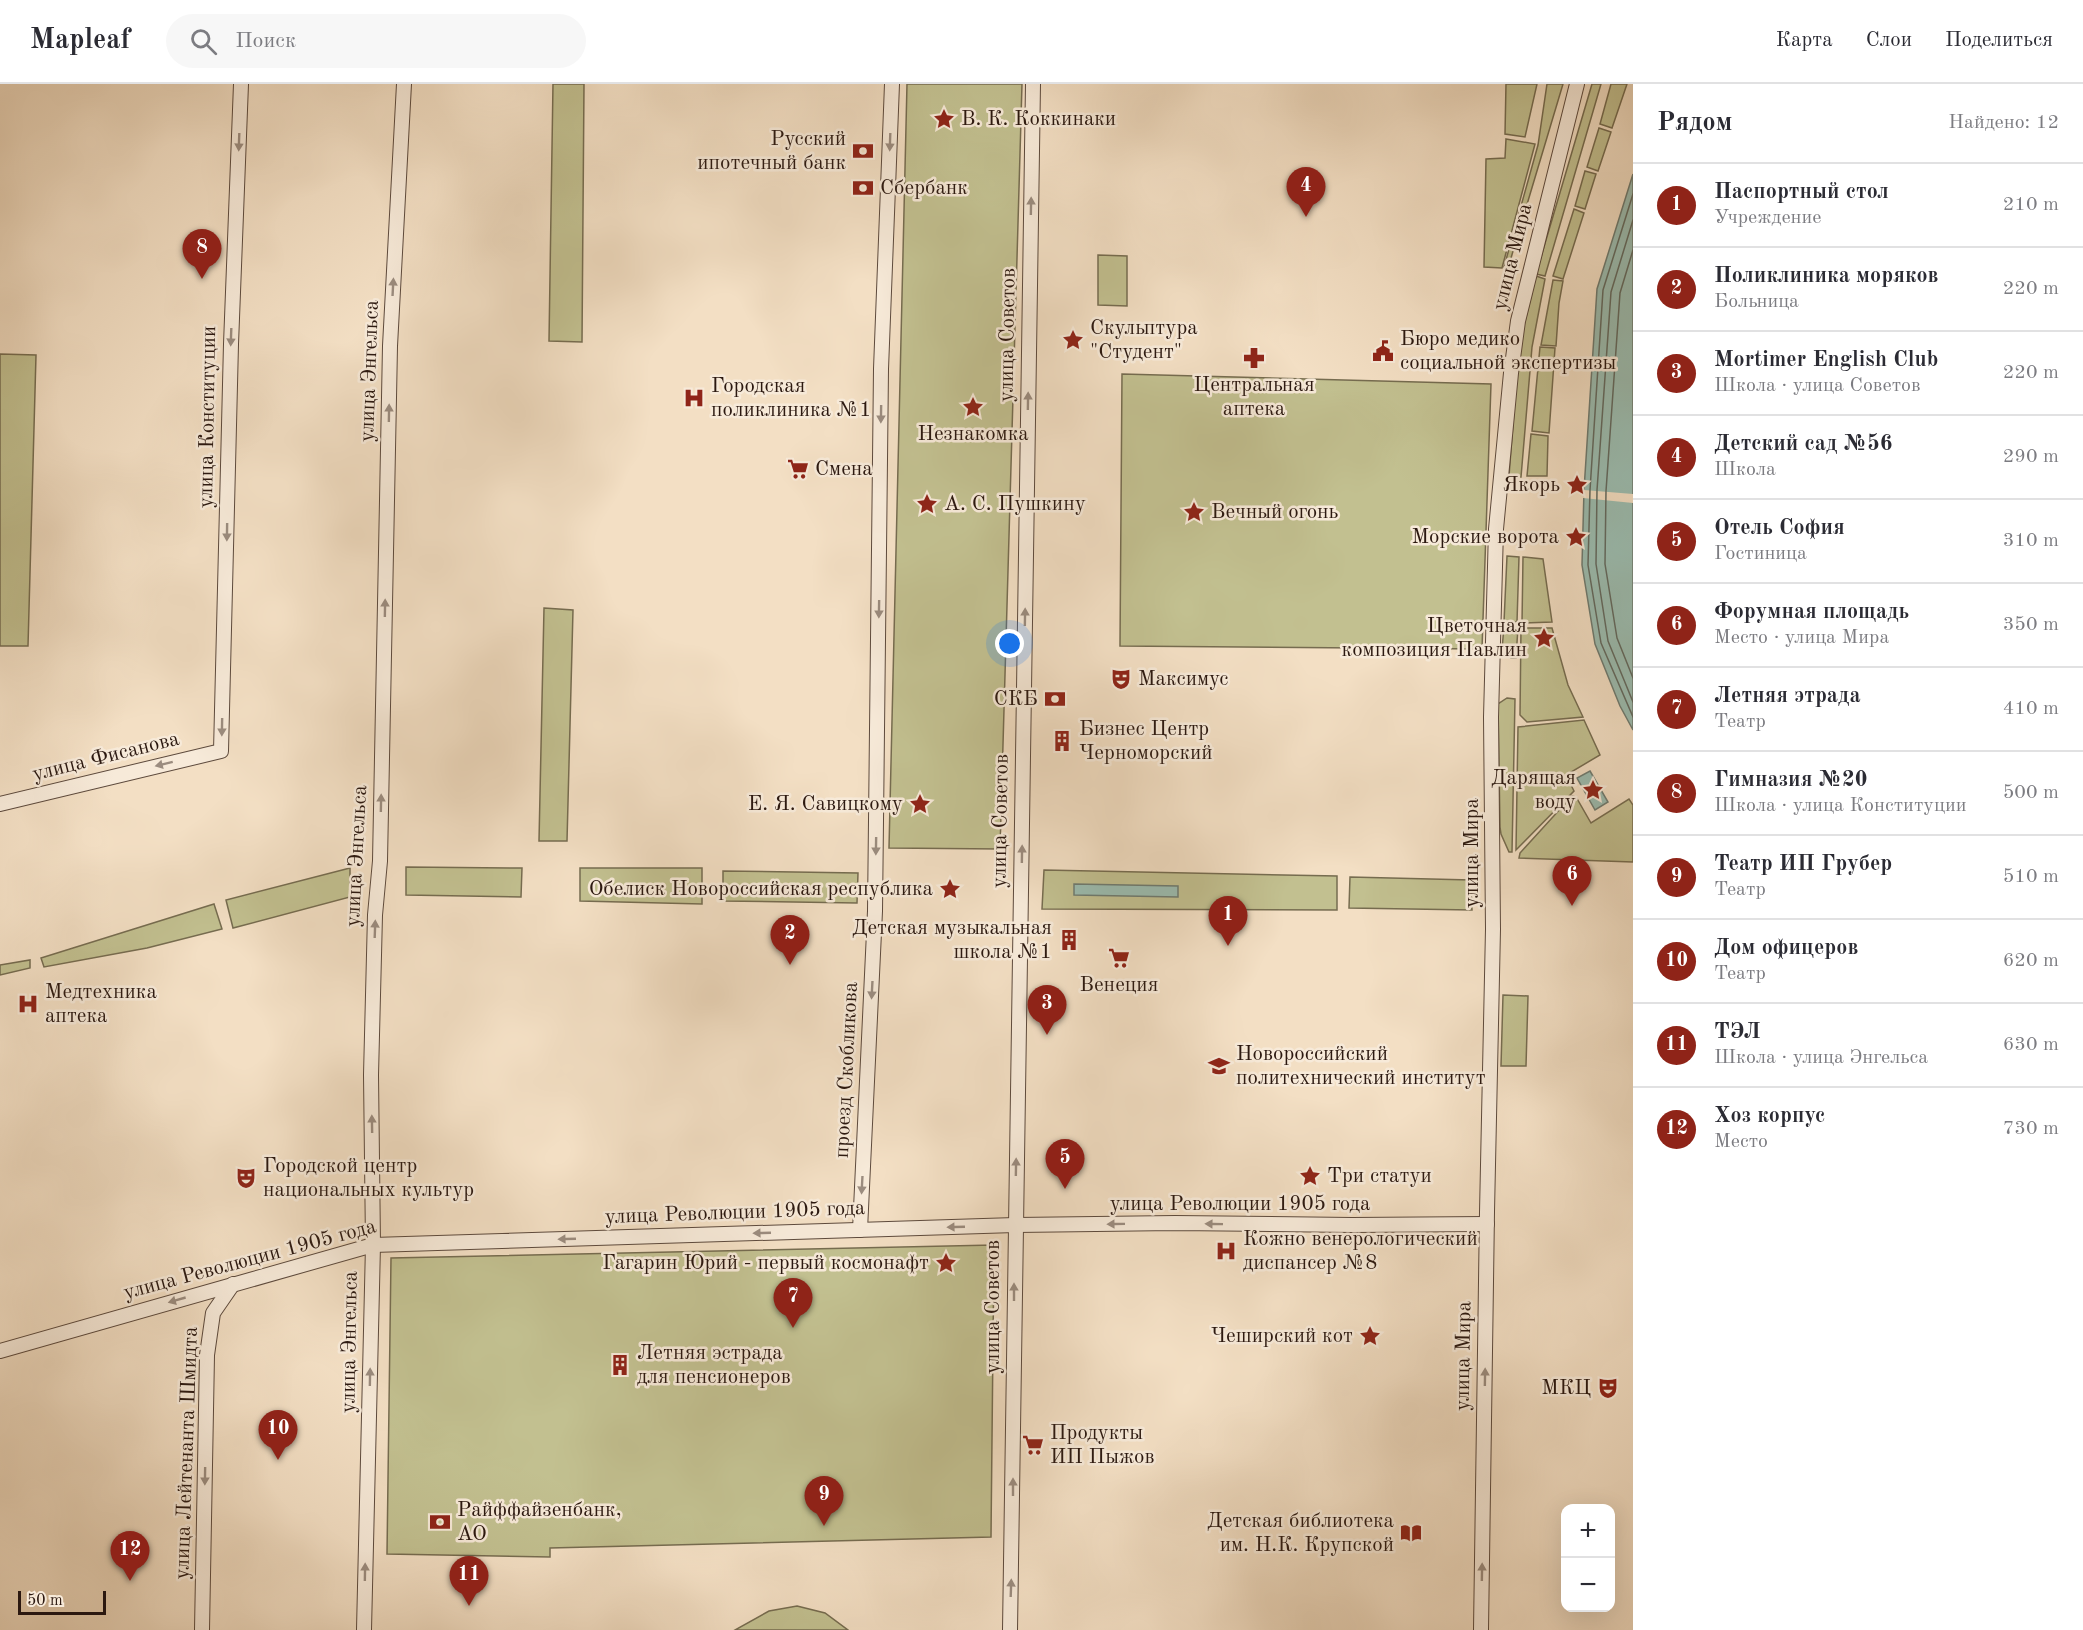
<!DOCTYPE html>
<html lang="ru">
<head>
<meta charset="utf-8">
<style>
  :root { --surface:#fff; --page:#f7f7f7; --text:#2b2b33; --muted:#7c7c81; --line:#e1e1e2; --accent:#8f2418 }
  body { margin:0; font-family:"Old Standard TT",serif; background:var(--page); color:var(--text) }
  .controls { position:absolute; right:18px; bottom:18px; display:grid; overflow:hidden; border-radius:12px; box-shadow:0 6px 24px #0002 }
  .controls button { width:54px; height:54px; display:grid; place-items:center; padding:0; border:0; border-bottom:2px solid var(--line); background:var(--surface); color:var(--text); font:30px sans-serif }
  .scale { position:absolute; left:18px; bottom:15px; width:88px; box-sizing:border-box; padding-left:6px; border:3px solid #2b1810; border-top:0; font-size:16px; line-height:21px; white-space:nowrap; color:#2b1810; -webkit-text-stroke:4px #f7ead9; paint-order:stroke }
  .you { position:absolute; left:1010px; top:560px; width:21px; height:21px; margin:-15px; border:4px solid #fff; border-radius:50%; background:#1a73e8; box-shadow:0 0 0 9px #1a73e833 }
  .badge { display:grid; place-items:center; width:39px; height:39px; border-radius:50%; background:var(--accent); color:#fff; font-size:20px; font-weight:700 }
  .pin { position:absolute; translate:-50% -50px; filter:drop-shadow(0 2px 3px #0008) }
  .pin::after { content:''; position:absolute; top:32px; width:21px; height:18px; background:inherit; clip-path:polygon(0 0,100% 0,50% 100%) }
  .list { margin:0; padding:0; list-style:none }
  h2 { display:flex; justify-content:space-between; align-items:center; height:78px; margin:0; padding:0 24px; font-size:26px }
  h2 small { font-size:20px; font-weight:400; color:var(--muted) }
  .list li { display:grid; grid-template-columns:39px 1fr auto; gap:18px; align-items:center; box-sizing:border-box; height:84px; padding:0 24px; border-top:2px solid var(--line) }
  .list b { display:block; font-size:22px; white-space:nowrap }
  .list p { margin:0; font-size:20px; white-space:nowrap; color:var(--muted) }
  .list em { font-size:20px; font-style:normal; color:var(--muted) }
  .icon { flex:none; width:33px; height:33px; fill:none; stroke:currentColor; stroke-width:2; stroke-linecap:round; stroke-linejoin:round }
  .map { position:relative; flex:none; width:1633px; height:1546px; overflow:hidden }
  header { display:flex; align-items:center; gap:36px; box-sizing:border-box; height:84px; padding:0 30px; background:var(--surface); border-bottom:2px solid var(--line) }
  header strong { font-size:28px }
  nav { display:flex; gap:33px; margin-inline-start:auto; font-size:21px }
  .search { width:420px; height:54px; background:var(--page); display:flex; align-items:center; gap:15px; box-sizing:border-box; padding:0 21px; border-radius:33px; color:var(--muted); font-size:22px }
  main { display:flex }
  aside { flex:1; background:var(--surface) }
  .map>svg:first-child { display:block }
  .green { fill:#c2c090; stroke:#766c50; stroke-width:1.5 }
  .water { fill:#9bbdb1; stroke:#6e7b71; stroke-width:1.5 }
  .pier { fill:#f3dfc4 }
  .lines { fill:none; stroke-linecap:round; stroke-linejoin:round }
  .shore { stroke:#636a60; stroke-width:1.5 }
  .tertiary-casing { stroke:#5d4a3d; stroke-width:16 }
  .tertiary { stroke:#f7ead9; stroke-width:14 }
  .oneway { fill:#9b8c7f }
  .labels { text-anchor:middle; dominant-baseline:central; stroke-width:5; stroke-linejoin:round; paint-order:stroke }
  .poi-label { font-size:21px; fill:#2b1810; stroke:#f7ead9; text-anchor:start }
  .street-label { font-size:21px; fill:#2b1810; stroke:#f7ead9 }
</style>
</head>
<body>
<header>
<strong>Mapleaf</strong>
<div class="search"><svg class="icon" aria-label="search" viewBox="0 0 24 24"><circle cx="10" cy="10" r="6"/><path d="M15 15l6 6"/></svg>Поиск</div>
<nav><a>Карта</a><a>Слои</a><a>Поделиться</a></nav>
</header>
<main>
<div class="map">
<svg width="1633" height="1546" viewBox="0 0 1633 1546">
  <rect width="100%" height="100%" fill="#f3dfc4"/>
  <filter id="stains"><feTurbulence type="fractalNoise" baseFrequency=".00333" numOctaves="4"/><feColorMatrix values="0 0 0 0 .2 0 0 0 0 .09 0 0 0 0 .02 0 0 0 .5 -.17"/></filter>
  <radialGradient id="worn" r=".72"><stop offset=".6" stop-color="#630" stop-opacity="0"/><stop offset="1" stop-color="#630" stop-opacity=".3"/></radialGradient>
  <g class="green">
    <polygon points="553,0 584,0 582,258 549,257"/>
    <polygon points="907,0 1022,0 1000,765 889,764"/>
    <polygon points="1506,0 1537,0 1525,53 1505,50"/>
    <polygon points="1547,0 1563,0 1508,184 1504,183 1538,61"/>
    <polygon points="1592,0 1601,0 1545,192 1536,190"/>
    <polygon points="1611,0 1627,0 1612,44 1600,40"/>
    <polygon points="1599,44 1611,48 1598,87 1587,83"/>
    <polygon points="1506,55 1535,60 1502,184 1484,183 1486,75 1505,74"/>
    <polygon points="1585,87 1596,90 1585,125 1575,122"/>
    <polygon points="1574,125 1584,129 1563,195 1553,192"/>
    <polygon points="1098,171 1127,172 1127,222 1098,221"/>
    <polygon points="1536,192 1545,195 1532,263 1521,393 1509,392 1519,262"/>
    <polygon points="1553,196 1563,197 1559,219 1556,262 1541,261"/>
    <polygon points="1540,263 1555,264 1549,349 1532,347"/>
    <polygon points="0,270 36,271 28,562 0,562"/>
    <polygon points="1122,290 1491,300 1482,565 1120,562"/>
    <polygon points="1531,350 1548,352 1547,392 1527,392"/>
    <polygon points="1507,472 1519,473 1517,538 1504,538"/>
    <polygon points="1523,473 1543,475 1552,538 1522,539"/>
    <polygon points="544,524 573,526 567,757 539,757"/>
    <polygon points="1504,542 1518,543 1516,574 1511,574 1502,566"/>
    <polygon points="1521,544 1552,544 1568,601 1583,633 1527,638 1520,631"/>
    <polygon points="1507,614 1515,615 1512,768 1509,768 1501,750 1500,743 1498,620"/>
    <polygon points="1584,636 1600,671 1566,691 1574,707 1516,766 1518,643"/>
    <polygon points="1572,712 1576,713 1591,739 1629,715 1633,721 1633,778 1519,774 1520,769"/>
    <polygon points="406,783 522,784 521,813 406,811"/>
    <polygon points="350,784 350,813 233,844 226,816"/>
    <polygon points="580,784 702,784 702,820 580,817"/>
    <polygon points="1044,786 1337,792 1337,826 1042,825"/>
    <polygon points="723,787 858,789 857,819 723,817"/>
    <polygon points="1350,793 1471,796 1472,826 1349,824"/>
    <polygon points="214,820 222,845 147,864 44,883 41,874"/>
    <polygon points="30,876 30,884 0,891 0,881"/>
    <polygon points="1503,911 1528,912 1526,982 1501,982"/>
    <polygon points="994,1161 991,1453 550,1464 550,1473 387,1470 391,1174"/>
    <polygon points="797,1522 825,1529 848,1546 735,1546 769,1527"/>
  </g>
  <g class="water">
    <polygon points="1633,90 1633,646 1620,622 1595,560 1582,481 1584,406 1597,205"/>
    <polygon points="1590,687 1608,718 1595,726 1577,694"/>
    <polygon points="1074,800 1178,802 1178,813 1074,811"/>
  </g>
  <polygon class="pier" points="1584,406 1633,410 1633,419 1583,414"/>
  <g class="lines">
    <g class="shore">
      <polyline points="1633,110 1603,206 1590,406 1588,481 1601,559 1633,633"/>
      <polyline points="1633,136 1611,208 1597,406 1596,480 1608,557 1633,618"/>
      <polyline points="1633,166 1620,209 1606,407 1605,480 1617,554 1633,594"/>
    </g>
    <defs>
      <g id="tertiary">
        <polyline points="0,720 221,667 231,260 241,0"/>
        <polyline points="860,1146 875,827 881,285 892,0"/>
        <polyline points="0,1267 373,1161 1015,1141 1175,1139 1352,1141 1487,1140"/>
        <polyline points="202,1546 207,1271 213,1229 233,1200"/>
        <polyline points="364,1546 373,1161 371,991 375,831 380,777 390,262 404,0"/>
        <polyline points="1010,1546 1033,0"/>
        <polyline points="1481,1546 1487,1128 1493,845 1491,633 1496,445 1511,289 1518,237 1577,0"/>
      </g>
    </defs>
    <use href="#tertiary" class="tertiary-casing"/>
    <use href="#tertiary" class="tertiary"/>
  </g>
  <defs><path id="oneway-solid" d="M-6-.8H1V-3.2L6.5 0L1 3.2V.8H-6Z" transform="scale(1.5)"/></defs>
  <g class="oneway">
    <use href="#oneway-solid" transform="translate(239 58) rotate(92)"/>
    <use href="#oneway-solid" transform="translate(890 58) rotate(92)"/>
    <use href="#oneway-solid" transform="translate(1031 122) rotate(-89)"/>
    <use href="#oneway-solid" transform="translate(393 203) rotate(-87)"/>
    <use href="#oneway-solid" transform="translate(231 253) rotate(92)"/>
    <use href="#oneway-solid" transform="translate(1028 317) rotate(-89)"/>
    <use href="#oneway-solid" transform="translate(389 329) rotate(-89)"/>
    <use href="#oneway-solid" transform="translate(881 330) rotate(91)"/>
    <use href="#oneway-solid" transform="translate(227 448) rotate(91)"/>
    <use href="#oneway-solid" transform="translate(385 524) rotate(-89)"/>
    <use href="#oneway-solid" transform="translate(879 525) rotate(91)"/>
    <use href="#oneway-solid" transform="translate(1025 533) rotate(-89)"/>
    <use href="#oneway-solid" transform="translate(222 643) rotate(91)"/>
    <use href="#oneway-solid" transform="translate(164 680) rotate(166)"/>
    <use href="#oneway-solid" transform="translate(381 719) rotate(-89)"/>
    <use href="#oneway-solid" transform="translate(876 762) rotate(91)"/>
    <use href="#oneway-solid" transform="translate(1022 770) rotate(-89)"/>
    <use href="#oneway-solid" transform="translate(375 845) rotate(-88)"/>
    <use href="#oneway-solid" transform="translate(872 906) rotate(93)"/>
    <use href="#oneway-solid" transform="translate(372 1040) rotate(-91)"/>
    <use href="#oneway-solid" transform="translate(1016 1083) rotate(-89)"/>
    <use href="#oneway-solid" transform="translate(862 1101) rotate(93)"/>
    <use href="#oneway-solid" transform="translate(1116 1140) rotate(179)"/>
    <use href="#oneway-solid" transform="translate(1214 1140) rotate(-179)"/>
    <use href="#oneway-solid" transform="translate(956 1143) rotate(178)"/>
    <use href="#oneway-solid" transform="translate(762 1149) rotate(178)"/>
    <use href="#oneway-solid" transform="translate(567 1155) rotate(178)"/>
    <use href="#oneway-solid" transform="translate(1014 1208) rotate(-90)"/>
    <use href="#oneway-solid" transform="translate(177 1216) rotate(164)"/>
    <use href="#oneway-solid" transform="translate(370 1293) rotate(-89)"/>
    <use href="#oneway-solid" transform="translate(1485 1293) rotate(-89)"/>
    <use href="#oneway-solid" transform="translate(205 1392) rotate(91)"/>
    <use href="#oneway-solid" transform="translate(1013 1403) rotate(-90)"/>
    <use href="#oneway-solid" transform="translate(365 1488) rotate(-89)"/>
    <use href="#oneway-solid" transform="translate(1482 1488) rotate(-89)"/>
    <use href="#oneway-solid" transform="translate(1011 1504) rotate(-88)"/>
  </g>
  <defs>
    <symbol id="sight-bare" viewBox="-9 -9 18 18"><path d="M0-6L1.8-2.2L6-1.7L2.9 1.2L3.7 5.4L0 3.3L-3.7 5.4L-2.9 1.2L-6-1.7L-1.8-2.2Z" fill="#8f2418" stroke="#f7ead9" stroke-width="2.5" paint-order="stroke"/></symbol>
    <symbol id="bank-bare" viewBox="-9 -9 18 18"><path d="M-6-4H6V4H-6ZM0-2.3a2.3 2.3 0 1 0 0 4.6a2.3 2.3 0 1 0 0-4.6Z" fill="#8f2418" stroke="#f7ead9" stroke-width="2.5" paint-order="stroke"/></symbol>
    <symbol id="civic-bare" viewBox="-9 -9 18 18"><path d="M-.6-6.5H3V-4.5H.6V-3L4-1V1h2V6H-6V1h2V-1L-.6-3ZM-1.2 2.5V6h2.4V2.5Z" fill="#8f2418" stroke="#f7ead9" stroke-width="2.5" paint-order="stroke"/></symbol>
    <symbol id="pharmacy-bare" viewBox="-9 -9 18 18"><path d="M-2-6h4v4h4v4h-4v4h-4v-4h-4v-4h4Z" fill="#8f2418" stroke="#f7ead9" stroke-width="2.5" paint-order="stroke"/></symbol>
    <symbol id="hospital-bare" viewBox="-9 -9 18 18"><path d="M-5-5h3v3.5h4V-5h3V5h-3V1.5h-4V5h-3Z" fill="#8f2418" stroke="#f7ead9" stroke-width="2.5" paint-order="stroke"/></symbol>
    <symbol id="supermarket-bare" viewBox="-9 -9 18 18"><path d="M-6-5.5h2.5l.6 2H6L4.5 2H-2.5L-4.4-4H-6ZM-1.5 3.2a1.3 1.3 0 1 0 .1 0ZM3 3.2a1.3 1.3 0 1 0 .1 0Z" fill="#8f2418" stroke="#f7ead9" stroke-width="2.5" paint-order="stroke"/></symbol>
    <symbol id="theatre-bare" viewBox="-9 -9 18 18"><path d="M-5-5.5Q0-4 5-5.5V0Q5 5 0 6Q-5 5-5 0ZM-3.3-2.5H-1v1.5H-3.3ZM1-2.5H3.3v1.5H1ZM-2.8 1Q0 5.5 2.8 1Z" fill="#8f2418" stroke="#f7ead9" stroke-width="2.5" paint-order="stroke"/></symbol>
    <symbol id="building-bare" viewBox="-9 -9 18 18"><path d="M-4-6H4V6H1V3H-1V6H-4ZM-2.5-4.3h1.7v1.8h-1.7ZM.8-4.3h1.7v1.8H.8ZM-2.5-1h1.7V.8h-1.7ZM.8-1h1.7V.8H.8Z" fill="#8f2418" stroke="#f7ead9" stroke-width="2.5" paint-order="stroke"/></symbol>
    <symbol id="university-bare" viewBox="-9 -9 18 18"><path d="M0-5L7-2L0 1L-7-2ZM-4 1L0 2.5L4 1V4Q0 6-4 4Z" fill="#8f2418" stroke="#f7ead9" stroke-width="2.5" paint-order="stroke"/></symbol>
    <symbol id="library-bare" viewBox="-9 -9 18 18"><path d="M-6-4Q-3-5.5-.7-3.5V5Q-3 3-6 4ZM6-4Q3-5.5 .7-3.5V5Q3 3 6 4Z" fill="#8f2418" stroke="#f7ead9" stroke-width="2.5" paint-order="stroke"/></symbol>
  </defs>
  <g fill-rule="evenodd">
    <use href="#sight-bare" x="929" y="20" width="30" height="30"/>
    <use href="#bank-bare" x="848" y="52" width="30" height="30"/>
    <use href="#bank-bare" x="848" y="89" width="30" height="30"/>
    <use href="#sight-bare" x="1058" y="241" width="30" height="30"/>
    <use href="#civic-bare" x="1368" y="252" width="30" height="30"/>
    <use href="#pharmacy-bare" x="1239" y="259" width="30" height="30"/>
    <use href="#hospital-bare" x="679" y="299" width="30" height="30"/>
    <use href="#sight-bare" x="958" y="308" width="30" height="30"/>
    <use href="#supermarket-bare" x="783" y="370" width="30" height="30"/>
    <use href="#sight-bare" x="1562" y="386" width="30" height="30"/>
    <use href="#sight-bare" x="912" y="405" width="30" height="30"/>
    <use href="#sight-bare" x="1179" y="413" width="30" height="30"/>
    <use href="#sight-bare" x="1561" y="438" width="30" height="30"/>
    <use href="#sight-bare" x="1529" y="539" width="30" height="30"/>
    <use href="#theatre-bare" x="1106" y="580" width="30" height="30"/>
    <use href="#bank-bare" x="1040" y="600" width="30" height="30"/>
    <use href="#building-bare" x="1047" y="642" width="30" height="30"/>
    <use href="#sight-bare" x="1578" y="691" width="30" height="30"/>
    <use href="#sight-bare" x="905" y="705" width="30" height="30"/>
    <use href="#sight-bare" x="935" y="790" width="30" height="30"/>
    <use href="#building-bare" x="1054" y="841" width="30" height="30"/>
    <use href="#supermarket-bare" x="1104" y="859" width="30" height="30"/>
    <use href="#hospital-bare" x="13" y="905" width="30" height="30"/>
    <use href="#university-bare" x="1204" y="967" width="30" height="30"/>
    <use href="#sight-bare" x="1295" y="1077" width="30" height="30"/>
    <use href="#theatre-bare" x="231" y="1079" width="30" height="30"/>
    <use href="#hospital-bare" x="1211" y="1152" width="30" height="30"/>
    <use href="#sight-bare" x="931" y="1164" width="30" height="30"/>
    <use href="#sight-bare" x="1355" y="1237" width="30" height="30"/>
    <use href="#building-bare" x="605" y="1266" width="30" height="30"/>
    <use href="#theatre-bare" x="1593" y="1289" width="30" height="30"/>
    <use href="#supermarket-bare" x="1018" y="1346" width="30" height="30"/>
    <use href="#bank-bare" x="425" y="1423" width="30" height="30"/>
    <use href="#library-bare" x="1396" y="1434" width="30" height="30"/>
  </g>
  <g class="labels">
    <g class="poi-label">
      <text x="961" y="35">В. К. Коккинаки</text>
      <text x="846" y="55" text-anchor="end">Русский<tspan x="846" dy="24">ипотечный банк</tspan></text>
      <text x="880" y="104">Сбербанк</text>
      <text x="1090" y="244">Скульптура<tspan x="1090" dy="24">"Студент"</tspan></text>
      <text x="1400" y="255">Бюро медико<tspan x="1400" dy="24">социальной экспертизы</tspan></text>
      <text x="1254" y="301" text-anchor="middle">Центральная<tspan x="1254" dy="24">аптека</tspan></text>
      <text x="711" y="302">Городская<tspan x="711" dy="24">поликлиника №1</tspan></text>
      <text x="973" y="350" text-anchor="middle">Незнакомка</text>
      <text x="815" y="385">Смена</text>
      <text x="1560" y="401" text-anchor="end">Якорь</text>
      <text x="944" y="420">А. С. Пушкину</text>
      <text x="1211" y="428">Вечный огонь</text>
      <text x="1559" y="453" text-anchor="end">Морские ворота</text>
      <text x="1527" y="542" text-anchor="end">Цветочная<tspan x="1527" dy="24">композиция Павлин</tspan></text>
      <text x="1138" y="595">Максимус</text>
      <text x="1038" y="615" text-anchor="end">СКБ</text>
      <text x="1079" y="645">Бизнес Центр<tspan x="1079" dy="24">Черноморский</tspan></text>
      <text x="1576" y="694" text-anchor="end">Дарящая<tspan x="1576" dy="24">воду</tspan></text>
      <text x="903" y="720" text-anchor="end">Е. Я. Савицкому</text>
      <text x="933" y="805" text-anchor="end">Обелиск Новороссийская республика</text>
      <text x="1052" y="844" text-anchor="end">Детская музыкальная<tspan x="1052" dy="24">школа №1</tspan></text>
      <text x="1119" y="901" text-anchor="middle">Венеция</text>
      <text x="45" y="908">Медтехника<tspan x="45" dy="24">аптека</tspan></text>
      <text x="1236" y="970">Новороссийский<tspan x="1236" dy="24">политехнический институт</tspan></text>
      <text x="263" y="1082">Городской центр<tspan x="263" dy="24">национальных культур</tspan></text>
      <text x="1327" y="1092">Три статуи</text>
      <text x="1243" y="1155">Кожно венерологический<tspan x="1243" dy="24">диспансер №8</tspan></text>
      <text x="929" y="1179" text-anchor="end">Гагарин Юрий - первый космонафт</text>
      <text x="1353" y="1252" text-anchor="end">Чеширский кот</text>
      <text x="637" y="1269">Летняя эстрада<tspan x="637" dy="24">для пенсионеров</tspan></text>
      <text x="1591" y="1304" text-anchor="end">МКЦ</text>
      <text x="1050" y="1349">Продукты<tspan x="1050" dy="24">ИП Пыжов</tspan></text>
      <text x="457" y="1426">Райффайзенбанк,<tspan x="457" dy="24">АО</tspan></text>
      <text x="1394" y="1437" text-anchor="end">Детская библиотека<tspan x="1394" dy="24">им. Н.К. Крупской</tspan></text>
    </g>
    <g class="street-label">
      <text transform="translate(1513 173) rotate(-76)">улица Мира</text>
      <text transform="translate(1008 251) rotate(-89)">улица Советов</text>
      <text transform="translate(370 287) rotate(-88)">улица Энгельса</text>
      <text transform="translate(208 333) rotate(-89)">улица Конституции</text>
      <text transform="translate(106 673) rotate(-14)">улица Фисанова</text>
      <text transform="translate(1001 737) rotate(-89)">улица Советов</text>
      <text transform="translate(1472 769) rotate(-90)">улица Мира</text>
      <text transform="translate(357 772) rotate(-87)">улица Энгельса</text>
      <text transform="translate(847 986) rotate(-87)">проезд Скобликова</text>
      <text x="1240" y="1120">улица Революции 1905 года</text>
      <text transform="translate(735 1129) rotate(-2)">улица Революции 1905 года</text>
      <text transform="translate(250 1176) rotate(-15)">улица Революции 1905 года</text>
      <text transform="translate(993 1223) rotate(-90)">улица Советов</text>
      <text transform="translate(350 1258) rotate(-89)">улица Энгельса</text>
      <text transform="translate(1464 1272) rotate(-89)">улица Мира</text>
      <text transform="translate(187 1369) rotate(-88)">улица Лейтенанта Шмидта</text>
    </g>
  </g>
  <rect width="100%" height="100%" filter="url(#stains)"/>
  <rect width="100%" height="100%" fill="url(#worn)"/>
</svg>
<div class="controls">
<button>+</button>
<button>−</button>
</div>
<div class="scale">50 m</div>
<div class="you"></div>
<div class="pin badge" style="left:1228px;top:862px">1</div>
<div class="pin badge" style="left:790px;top:881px">2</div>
<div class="pin badge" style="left:1047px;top:951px">3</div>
<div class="pin badge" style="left:1306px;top:133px">4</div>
<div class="pin badge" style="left:1065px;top:1105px">5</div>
<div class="pin badge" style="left:1572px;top:822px">6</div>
<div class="pin badge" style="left:793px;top:1244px">7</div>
<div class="pin badge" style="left:202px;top:195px">8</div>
<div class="pin badge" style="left:824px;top:1442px">9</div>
<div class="pin badge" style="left:278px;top:1376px">10</div>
<div class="pin badge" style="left:469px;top:1522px">11</div>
<div class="pin badge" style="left:130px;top:1497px">12</div>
</div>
<aside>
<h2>Рядом<small>Найдено: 12</small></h2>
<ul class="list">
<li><span class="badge">1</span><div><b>Паспортный стол</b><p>Учреждение</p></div><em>210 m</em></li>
<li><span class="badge">2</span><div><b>Поликлиника моряков</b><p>Больница</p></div><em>220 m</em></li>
<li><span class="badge">3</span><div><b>Mortimer English Club</b><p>Школа · улица Советов</p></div><em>220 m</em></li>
<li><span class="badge">4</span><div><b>Детский сад №56</b><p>Школа</p></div><em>290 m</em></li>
<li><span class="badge">5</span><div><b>Отель София</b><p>Гостиница</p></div><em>310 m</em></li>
<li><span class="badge">6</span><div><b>Форумная площадь</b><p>Место · улица Мира</p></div><em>350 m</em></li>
<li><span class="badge">7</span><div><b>Летняя этрада</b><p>Театр</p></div><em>410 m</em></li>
<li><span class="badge">8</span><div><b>Гимназия №20</b><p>Школа · улица Конституции</p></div><em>500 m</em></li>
<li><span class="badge">9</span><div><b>Театр ИП Грубер</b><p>Театр</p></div><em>510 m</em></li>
<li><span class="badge">10</span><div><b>Дом офицеров</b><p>Театр</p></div><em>620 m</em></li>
<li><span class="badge">11</span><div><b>ТЭЛ</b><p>Школа · улица Энгельса</p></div><em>630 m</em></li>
<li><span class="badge">12</span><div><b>Хоз корпус</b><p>Место</p></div><em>730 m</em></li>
</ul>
</aside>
</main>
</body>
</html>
